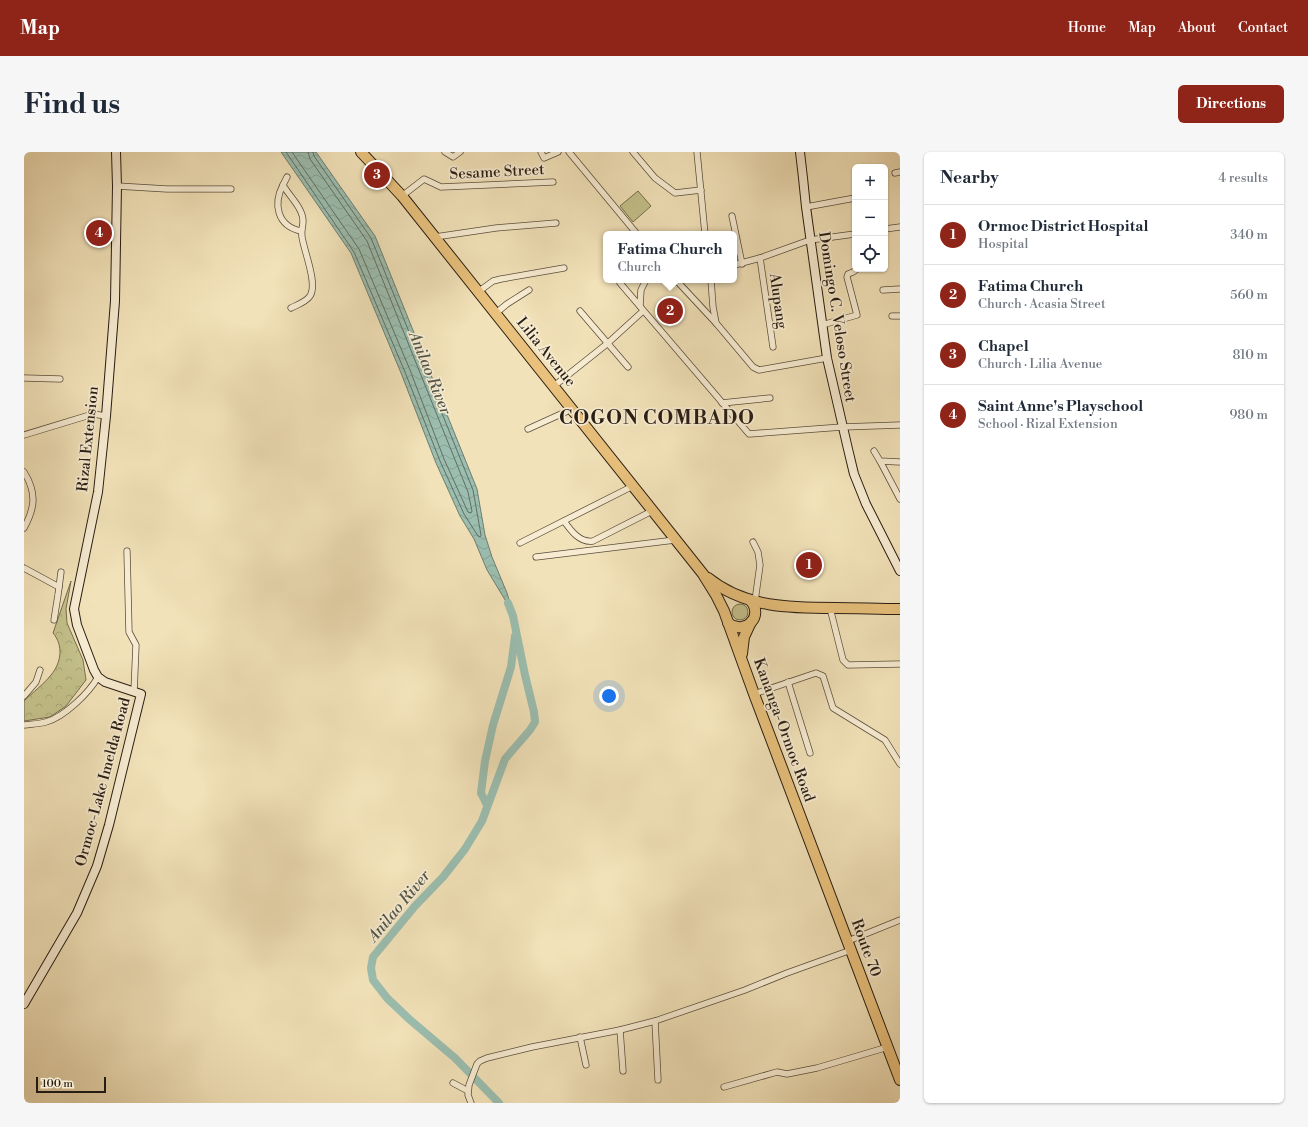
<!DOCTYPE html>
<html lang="en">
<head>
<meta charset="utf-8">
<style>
  :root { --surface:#fff; --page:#f6f6f7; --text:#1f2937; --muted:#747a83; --line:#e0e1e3; --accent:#8f2418 }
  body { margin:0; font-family:"Libre Bodoni",serif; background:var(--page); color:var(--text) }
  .controls { position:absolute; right:12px; top:12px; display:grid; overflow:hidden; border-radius:6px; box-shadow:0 1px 3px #0004 }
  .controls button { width:36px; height:36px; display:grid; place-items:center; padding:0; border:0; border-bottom:1px solid var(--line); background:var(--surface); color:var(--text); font:20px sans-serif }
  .scale { position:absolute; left:12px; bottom:10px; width:70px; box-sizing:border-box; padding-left:4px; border:2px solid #281d13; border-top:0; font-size:11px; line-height:14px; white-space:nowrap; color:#281d13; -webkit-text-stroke:3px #f7ecd2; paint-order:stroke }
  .you { position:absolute; left:585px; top:544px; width:14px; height:14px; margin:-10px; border:3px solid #fff; border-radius:50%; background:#1a73e8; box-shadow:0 0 0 6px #1a73e833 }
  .badge { display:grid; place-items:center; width:26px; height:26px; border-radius:50%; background:var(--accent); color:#fff; font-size:13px; font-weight:700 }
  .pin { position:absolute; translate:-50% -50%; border:2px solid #fff; box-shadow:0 1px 4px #0006 }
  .popup { position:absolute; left:579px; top:79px; width:134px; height:52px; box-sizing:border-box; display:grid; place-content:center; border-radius:6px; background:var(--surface); filter:drop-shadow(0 1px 3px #0005); font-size:13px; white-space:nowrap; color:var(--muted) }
  .popup b { font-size:15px; color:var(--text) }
  .popup::after { content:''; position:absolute; left:50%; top:100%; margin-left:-8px; border:8px solid transparent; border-top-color:var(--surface) }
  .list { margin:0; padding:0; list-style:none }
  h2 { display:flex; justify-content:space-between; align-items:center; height:52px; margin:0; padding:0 16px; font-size:17px }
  h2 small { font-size:13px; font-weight:400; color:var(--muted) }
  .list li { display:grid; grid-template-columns:26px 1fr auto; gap:12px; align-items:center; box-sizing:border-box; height:60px; padding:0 16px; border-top:1px solid var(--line) }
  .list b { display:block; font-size:15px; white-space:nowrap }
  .list p { margin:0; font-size:13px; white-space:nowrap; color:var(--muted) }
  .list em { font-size:13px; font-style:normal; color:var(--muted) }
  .icon { flex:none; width:22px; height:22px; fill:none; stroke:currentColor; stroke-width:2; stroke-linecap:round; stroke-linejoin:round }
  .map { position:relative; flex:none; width:876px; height:951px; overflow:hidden; border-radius:6px }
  header { display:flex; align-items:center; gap:24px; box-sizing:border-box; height:56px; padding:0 20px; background:var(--accent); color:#fff }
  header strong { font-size:19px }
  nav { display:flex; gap:22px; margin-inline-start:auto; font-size:14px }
  .intro { display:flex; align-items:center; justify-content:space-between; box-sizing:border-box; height:96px; padding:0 24px }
  h1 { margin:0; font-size:28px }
  .button { padding:10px 18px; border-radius:6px; background:var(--accent); color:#fff; font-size:14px; font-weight:700 }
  main { display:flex; gap:24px; padding:0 24px }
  aside { flex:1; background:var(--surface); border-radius:6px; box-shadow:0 1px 3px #0004 }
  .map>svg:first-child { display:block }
  .forest { fill:url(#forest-crowns); stroke:#766e4e }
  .park { fill:#c3c08a; stroke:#766e4e }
  .water { fill:url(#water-waves); stroke:#6d7e71 }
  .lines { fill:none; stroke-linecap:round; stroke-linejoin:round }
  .shore { stroke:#626e62; stroke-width:1 }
  .river { stroke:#9bbeb0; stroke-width:8 }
  .street-casing { stroke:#5a4e3c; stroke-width:7 }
  .secondary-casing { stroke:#281d13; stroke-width:10 }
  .highway-casing { stroke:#281d13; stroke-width:12 }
  .street { stroke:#f7ecd2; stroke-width:5.5 }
  .secondary { stroke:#f7ecd2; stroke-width:8 }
  .highway { stroke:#e9c17c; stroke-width:10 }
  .labels { text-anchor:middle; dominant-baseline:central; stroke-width:3.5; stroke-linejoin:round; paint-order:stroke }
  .street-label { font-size:15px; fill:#281d13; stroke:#f7ecd2 }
  .water-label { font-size:16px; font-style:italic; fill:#50554a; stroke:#f7ecd2 }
  .district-label { font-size:19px; font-weight:bold; letter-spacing:1px; fill:#281d13; stroke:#f7ecd2 }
</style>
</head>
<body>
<header>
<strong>Map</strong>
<nav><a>Home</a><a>Map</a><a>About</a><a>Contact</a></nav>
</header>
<div class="intro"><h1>Find us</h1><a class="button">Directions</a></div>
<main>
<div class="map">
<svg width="876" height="951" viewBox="0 0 876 951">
  <defs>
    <pattern id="forest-crowns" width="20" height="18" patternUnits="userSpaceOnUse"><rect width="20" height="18" fill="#c3c08a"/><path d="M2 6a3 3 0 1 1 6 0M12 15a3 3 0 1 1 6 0" fill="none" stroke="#a8a576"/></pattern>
    <pattern id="water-waves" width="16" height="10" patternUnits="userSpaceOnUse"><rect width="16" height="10" fill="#9bbeb0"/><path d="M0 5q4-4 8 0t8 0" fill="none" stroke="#86a396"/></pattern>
  </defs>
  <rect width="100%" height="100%" fill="#f2e2b9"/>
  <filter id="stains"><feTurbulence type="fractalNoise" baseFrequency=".005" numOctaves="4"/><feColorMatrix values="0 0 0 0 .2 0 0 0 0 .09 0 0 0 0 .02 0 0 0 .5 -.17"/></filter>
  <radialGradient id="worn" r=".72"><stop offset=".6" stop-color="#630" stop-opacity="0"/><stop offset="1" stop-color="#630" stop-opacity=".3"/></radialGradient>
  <path class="forest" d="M47,429L42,457L43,471L59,508L62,528L42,554L26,565L0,569V549C8,541 20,532 27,523C37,511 40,494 29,481Z"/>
  <g class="park">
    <polygon points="614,39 627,54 609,70 596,54"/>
    <circle cx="716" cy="460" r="8"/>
  </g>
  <polygon class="water" points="257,0 292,0 351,84 453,337 461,383 468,405 483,441 489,461 463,418 450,387 436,364 412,311 377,221 327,101"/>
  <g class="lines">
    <g class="shore">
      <polyline points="262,0 330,100 381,220 416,309 440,362 454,384 456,385 457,383 449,338 347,86 290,4 289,0"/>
      <polyline points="268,0 335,97 386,218 420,307 444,360 447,361 448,359 444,340 343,89 286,7 284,0"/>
    </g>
    <g class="river">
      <polyline points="463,653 457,641 461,609 469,573 487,515 491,484"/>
      <polyline points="475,951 431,906 385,867 363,846 349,828 347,816 349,805 391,754 419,725 441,697 458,669 481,607 506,578 511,570 510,560 501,523 489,464 484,451"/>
    </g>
    <defs>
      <g id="street">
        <polyline points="421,0 429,5 436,0"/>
        <polyline points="517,0 520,6 534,0"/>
        <polyline points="545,0 613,82"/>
        <polyline points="609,0 631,26 651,41 677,38"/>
        <polyline points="673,0 681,82"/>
        <polyline points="871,21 876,20"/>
        <path d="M263,25L259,33C265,44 279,56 279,69C279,75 277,78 278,85C280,99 294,132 286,144C282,150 273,153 267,156"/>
        <path d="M259,33C249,52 253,74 277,79"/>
        <polyline points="93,34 143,37 207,37"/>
        <polyline points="378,44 400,27 417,35 529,30"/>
        <polyline points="782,55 831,46"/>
        <polyline points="708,64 718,112"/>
        <polyline points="861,77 876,75"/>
        <polyline points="411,85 472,76 532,71"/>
        <polyline points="736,106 749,195"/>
        <polyline points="710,113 736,106 786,88 831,82"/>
        <polyline points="652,128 692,171 729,215 735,218 803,206"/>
        <polyline points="687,128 689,155 692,171"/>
        <polyline points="596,131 725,282 818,275 876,273"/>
        <polyline points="859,138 876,137"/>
        <polyline points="454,140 469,129 477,127 540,116"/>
        <polyline points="616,154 617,138 622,128"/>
        <polyline points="556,159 604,215"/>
        <polyline points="472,161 483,152 505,138"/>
        <polyline points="868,164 876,164"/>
        <polyline points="798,173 833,163 823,125 824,122 829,120 833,117"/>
        <polyline points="0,226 36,227"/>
        <polyline points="530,234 584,191 619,159"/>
        <polyline points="698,251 746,246"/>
        <polyline points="504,277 548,257"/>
        <polyline points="0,283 69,262 82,264"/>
        <polyline points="850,299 856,309 876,310"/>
        <polyline points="856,309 876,347"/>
        <path d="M0,320C13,341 11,356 0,376"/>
        <path d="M540,369C547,379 556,391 569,389L628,359"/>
        <polyline points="729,390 734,400 736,413 731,449"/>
        <polyline points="496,391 609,334"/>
        <polyline points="103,399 105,480 112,493 110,540"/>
        <polyline points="512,405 651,388"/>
        <polyline points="0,416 35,435"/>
        <polyline points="806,456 819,508 824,513 876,512"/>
        <polyline points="30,468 34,443 37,420"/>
        <polyline points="764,530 786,601"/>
        <polyline points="730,542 792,521 799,524 809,556 861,588 876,612"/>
        <polyline points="0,544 12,530 16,518"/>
        <path d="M0,573C7,572 15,572 22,570C40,565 65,541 74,525"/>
        <polyline points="824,789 876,768"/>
        <polyline points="631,869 634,928"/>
        <polyline points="596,878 599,919"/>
        <polyline points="556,885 562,913"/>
        <polyline points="429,931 444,939"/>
        <polyline points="700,935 753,920 763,922 793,916 864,895"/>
        <polyline points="447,951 444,943 445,933 453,912 456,909 463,906 508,895 596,878 631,869 721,838 763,821 827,798"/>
      </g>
      <g id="secondary">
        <polyline points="776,0 779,26 782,55 803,206 824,297 830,322 842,352 876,419"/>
        <polyline points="0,852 53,761 73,714 85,673 117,542 81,530 74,525 70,518 53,473 50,457 74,340 82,264 91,149 93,34 92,0"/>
      </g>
      <g id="highway">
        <polyline points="337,0 378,44 679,422 692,443 700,459 730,542 876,928"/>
        <path d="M684,426C721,456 767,456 812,456C833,456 855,457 876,457"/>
        <path d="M704,471C721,484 741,464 726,448"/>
        <polyline points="718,502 720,485 727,470"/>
      </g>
    </defs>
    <use href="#street" class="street-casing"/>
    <use href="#secondary" class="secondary-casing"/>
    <use href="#highway" class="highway-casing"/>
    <use href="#street" class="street"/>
    <use href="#secondary" class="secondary"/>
    <use href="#highway" class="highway"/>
  </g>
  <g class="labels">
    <g class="street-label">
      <text transform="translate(473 20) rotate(-3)">Sesame Street</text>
      <text transform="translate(754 149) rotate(82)">Alupang</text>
      <text transform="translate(813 165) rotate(81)">Domingo C. Veloso Street</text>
      <text transform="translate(522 200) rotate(51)">Lilia Avenue</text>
      <text transform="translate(64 287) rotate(-84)">Rizal Extension</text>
      <text transform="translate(760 578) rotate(70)">Kananga-Ormoc Road</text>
      <text transform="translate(79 630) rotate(-75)">Ormoc-Lake Imelda Road</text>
      <text transform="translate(842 796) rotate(70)">Route 70</text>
    </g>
    <g class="water-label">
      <text transform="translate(406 221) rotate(68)">Anilao River</text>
      <text transform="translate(375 754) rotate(-50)">Anilao River</text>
    </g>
    <g class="district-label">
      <text x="633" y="266">COGON COMBADO</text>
    </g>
  </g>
  <rect width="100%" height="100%" filter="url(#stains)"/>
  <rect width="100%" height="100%" fill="url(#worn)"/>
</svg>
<div class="controls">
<button>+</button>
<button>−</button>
<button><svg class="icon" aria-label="locate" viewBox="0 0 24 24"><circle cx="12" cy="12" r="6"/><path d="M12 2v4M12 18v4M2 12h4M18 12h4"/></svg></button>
</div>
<div class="scale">100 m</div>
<div class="you"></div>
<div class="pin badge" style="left:785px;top:413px">1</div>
<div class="pin badge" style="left:646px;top:159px">2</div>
<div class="popup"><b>Fatima Church</b>Church</div>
<div class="pin badge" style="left:353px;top:23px">3</div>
<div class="pin badge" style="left:75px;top:81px">4</div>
</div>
<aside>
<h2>Nearby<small>4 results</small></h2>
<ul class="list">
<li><span class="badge">1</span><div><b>Ormoc District Hospital</b><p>Hospital</p></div><em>340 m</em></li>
<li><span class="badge">2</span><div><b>Fatima Church</b><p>Church · Acasia Street</p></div><em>560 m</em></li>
<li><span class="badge">3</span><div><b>Chapel</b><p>Church · Lilia Avenue</p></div><em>810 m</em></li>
<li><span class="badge">4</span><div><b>Saint Anne's Playschool</b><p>School · Rizal Extension</p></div><em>980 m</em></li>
</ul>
</aside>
</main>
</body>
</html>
